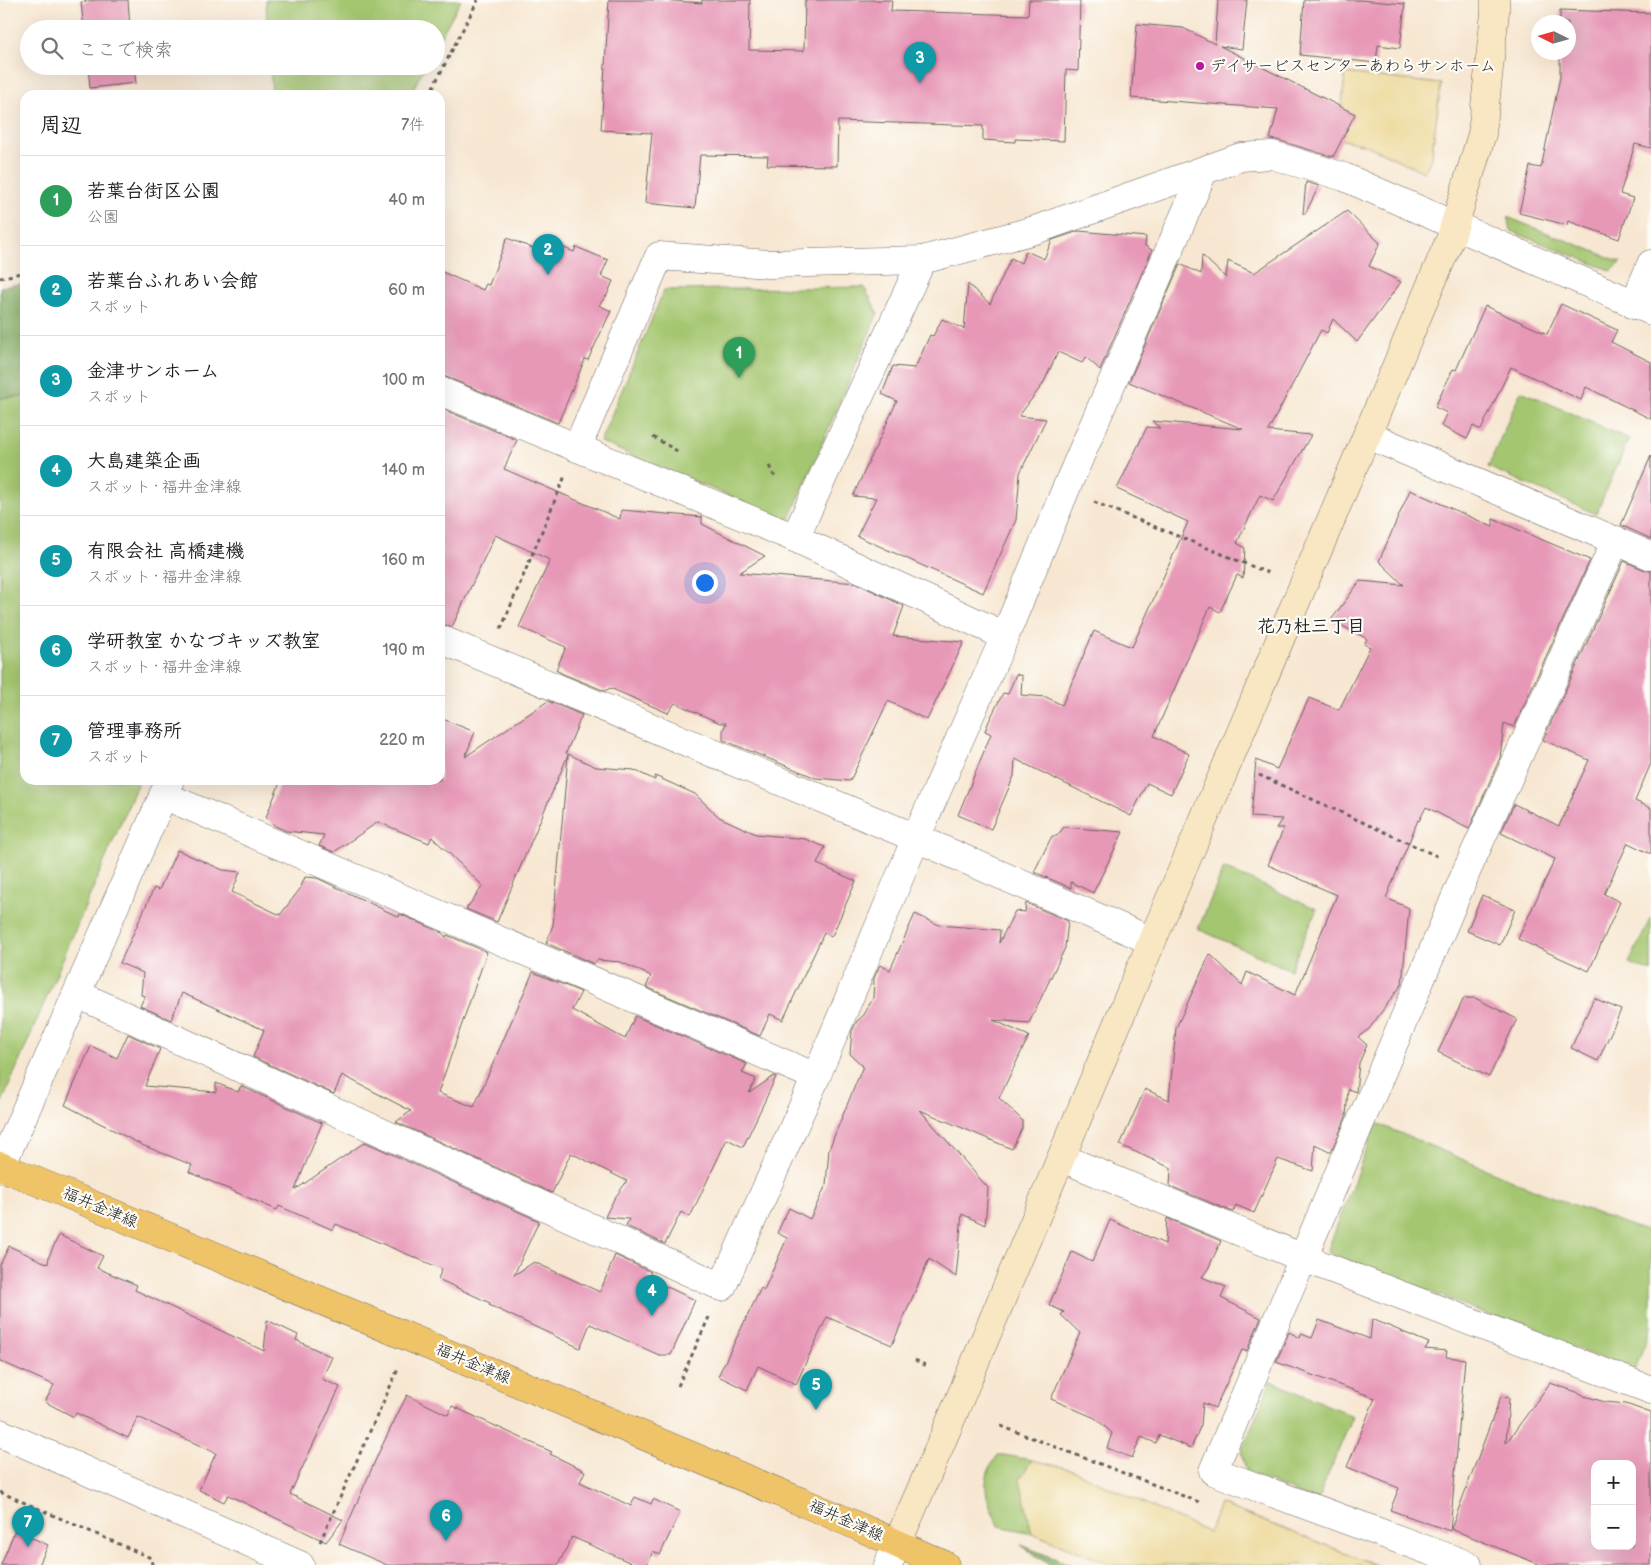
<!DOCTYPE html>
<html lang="ja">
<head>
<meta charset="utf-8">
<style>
  :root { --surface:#fff; --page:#f2f2f2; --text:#202124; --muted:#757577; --line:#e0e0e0; --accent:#0b8043 }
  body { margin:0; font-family:"Balsamiq Sans","Klee One",sans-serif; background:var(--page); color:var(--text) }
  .controls { position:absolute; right:15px; bottom:15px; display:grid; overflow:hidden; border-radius:10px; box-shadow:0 5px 20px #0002 }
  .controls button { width:45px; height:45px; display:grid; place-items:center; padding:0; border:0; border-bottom:1px solid var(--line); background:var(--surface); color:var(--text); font:25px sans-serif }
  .compass { position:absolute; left:1531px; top:15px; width:45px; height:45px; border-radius:50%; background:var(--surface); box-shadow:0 5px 20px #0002; rotate:275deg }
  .you { position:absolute; left:704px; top:582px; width:18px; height:18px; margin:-12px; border:4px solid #fff; border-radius:50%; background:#1a73e8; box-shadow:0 0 0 8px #1a73e833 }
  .badge { display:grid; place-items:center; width:32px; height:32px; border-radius:50%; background:var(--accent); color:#fff; font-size:16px; font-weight:700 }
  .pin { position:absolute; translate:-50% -41px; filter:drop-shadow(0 1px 2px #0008) }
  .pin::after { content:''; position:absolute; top:26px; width:18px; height:15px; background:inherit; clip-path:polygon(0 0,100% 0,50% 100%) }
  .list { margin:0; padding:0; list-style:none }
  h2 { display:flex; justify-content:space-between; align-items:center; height:65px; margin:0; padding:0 20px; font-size:21px }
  h2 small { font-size:16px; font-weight:400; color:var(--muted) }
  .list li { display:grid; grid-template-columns:32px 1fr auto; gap:15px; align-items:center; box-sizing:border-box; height:90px; padding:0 20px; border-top:1px solid var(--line) }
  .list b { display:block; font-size:19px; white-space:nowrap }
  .list p { margin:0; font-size:16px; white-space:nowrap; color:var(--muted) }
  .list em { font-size:16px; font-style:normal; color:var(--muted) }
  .icon { flex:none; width:28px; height:28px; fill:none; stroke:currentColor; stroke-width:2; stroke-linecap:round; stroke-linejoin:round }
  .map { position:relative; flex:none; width:1651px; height:1565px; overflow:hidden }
  .search { position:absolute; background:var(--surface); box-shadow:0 5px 20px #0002; left:20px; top:20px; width:425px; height:55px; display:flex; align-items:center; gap:12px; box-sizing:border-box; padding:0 18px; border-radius:28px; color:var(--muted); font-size:19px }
  .panel { position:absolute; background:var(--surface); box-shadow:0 5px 20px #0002; left:20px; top:90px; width:425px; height:695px; border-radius:15px }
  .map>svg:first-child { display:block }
  .green { fill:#a4c66f; stroke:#607146 }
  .forest { fill:#83ab62; stroke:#50643f }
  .sand { fill:#eeda9e; stroke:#857b5d }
  .building { fill:#e798b7; fill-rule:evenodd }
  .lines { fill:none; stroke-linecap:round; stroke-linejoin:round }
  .street-casing { stroke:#69635c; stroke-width:29 }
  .secondary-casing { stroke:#69635c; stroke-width:29 }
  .primary-casing { stroke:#69635c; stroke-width:29 }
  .path { stroke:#69635c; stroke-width:3; stroke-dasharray:4 4; stroke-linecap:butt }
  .street { stroke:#fff; stroke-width:28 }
  .secondary { stroke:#f9e7c3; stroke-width:28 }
  .primary { stroke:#efc469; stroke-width:28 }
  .poi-dot { fill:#b5179e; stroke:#fdfcf7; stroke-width:2 }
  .labels { text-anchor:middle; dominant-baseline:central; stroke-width:4.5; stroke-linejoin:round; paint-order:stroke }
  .poi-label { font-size:16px; fill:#1c1c1c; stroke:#fdfcf7; text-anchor:start }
  .street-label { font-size:16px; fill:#1c1c1c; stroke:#fdfcf7 }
  .neighbourhood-label { font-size:18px; font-weight:bold; fill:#1c1c1c; stroke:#fdfcf7 }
</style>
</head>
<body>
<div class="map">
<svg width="1651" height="1565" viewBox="0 0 1651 1565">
  <rect width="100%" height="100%" fill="#fdfcf7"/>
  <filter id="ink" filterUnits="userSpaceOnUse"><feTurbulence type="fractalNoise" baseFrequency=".02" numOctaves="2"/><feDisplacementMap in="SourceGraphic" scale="10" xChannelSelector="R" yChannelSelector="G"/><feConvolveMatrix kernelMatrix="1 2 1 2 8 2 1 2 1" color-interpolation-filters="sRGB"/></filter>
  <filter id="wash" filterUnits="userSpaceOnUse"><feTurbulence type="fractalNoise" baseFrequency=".0096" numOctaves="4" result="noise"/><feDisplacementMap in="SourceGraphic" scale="20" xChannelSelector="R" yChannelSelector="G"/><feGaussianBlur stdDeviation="1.12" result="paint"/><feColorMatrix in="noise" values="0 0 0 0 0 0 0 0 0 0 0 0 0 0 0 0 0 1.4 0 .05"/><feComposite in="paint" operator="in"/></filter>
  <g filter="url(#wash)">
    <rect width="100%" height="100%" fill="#f7e7d2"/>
    <g class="green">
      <polygon points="266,0 461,0 436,45 436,29 267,29"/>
      <polygon points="270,66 425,66 410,95 272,95"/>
      <polygon points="1507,217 1621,262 1612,271 1511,231"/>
      <polygon points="864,287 878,313 789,521 600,442 664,290"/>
      <polygon points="1521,391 1629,439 1596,514 1488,467"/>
      <polygon points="25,396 25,780 139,780 0,1107 0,398"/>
      <polygon points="1224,868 1317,909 1290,970 1198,929"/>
      <polygon points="1651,918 1651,972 1629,963"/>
      <polygon points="1376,1123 1557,1199 1651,1233 1651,1328 1634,1371 1327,1252"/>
      <polygon points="1271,1381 1353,1416 1317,1501 1247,1473 1241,1452"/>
      <path d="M998,1455H1004L1032,1460L1020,1479L1032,1533L999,1526C986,1500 978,1480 998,1455Z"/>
    </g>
    <g class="forest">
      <polygon points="25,283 25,396 0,398 0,287"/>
      <polygon points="1021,1545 1072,1565 1049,1565"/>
    </g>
    <g class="sand">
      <polygon points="1345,73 1441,84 1431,159 1424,172 1366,145 1339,139"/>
      <polygon points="1032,1460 1070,1469 1209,1533 1220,1504 1377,1565 1112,1565 1032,1533 1020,1479"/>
    </g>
    <g id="blocks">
      <g class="building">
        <polygon points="96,0 128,0 130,29 84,29 81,2"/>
        <polygon points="609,0 661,0 702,3 702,0 750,0 749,50 804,51 805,0 892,0 891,11 1028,15 1029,0 1080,0 1078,71 1066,70 1064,141 1015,139 1015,142 983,140 983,126 838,121 837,166 767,165 768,156 700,155 695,208 645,203 652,133 601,130"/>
        <polygon points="1218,0 1247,0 1242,49 1220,46 1355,114 1333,157 1277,140 1270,139 1278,109 1131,98 1137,24 1183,28 1215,44"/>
        <polygon points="1304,0 1360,0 1405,4 1400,48 1378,45 1376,63 1300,55"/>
        <polygon points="1560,10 1651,13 1651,148 1635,144 1620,194 1633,198 1619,239 1568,221 1567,225 1519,213 1530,166 1541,168 1560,77 1560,52 1568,52 1568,22 1560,22"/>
        <polygon points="88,66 134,66 136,83 90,88"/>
        <polygon points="1306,182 1319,186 1305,214 1303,214"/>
        <polygon points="1347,211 1380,243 1369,266 1401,282 1357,342 1333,319 1327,333 1321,330 1268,431 1311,435 1273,501 1260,495 1237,543 1245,548 1243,578 1237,575 1220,612 1210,607 1154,736 1189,754 1171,794 1147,783 1131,816 1015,759 1014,776 991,829 958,815 991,734 985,731 989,721 1003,693 1008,694 1016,674 1022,676 1021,695 1046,697 1062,705 1094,631 1131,647 1133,645 1188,522 1117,489 1147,427 1160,428 1152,421 1243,429 1129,382 1180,264 1201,274 1202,255 1226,278 1228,261 1254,273"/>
        <polygon points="1079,231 1146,237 1145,246 1152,250 1100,370 1086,357 1082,363 1058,352 1043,384 1019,416 1046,419 1020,473 1016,520 983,593 857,536 876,498 853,496 897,401 882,394 893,366 915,368 930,335 933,336 942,319 964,329 968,284 990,304 1011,258 1021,263 1026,251 1044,259 1052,240"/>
        <polygon points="507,238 545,253 549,242 574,252 576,247 608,260 601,276 613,281 607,295 599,305 611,311 588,360 585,359 558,423 446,377 440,376 440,271 483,290 486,284 489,285"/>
        <polygon points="1561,304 1617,330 1611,342 1651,362 1651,419 1586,387 1581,400 1511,367 1481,430 1473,426 1467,439 1441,426 1447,413 1435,407 1453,369 1456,370 1485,306 1547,334"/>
        <polygon points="440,408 517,440 504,469 620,519 621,510 702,517 702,524 765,556 739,573 856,583 904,606 893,636 964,642 927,720 888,701 850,781 816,778 723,740 723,730 726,723 720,723 675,703 668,713 610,688 605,691 563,674 556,670 566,647 519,627 550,560 495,535 452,627 440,624"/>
        <polygon points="1651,456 1651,539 1621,525"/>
        <polygon points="1410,490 1493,527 1493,519 1590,560 1514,727 1504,723 1500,758 1469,829 1426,807 1419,821 1418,820 1386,898 1409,908 1402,984 1369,1029 1358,1037 1367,1045 1359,1063 1356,1092 1348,1089 1346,1117 1331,1152 1315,1144 1313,1171 1278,1159 1254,1213 1236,1205 1233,1212 1170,1186 1171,1168 1120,1145 1145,1089 1169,1100 1176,1028 1210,954 1242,985 1247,972 1295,995 1337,895 1268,865 1284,828 1276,828 1282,819 1251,817 1256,760 1277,769 1309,698 1339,710 1370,647 1364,644 1367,639 1331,620 1360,581 1404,585 1379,561"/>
        <polygon points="1624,561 1645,570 1651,571 1651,763 1635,801 1651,808 1651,854 1628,843 1604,894 1620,902 1589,971 1518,939 1555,859 1501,833 1514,804 1559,826 1589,760 1543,740"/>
        <polygon points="548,701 582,715 566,753 596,767 634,770 655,780 655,776 695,794 719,817 756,834 805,839 825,847 817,864 856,881 832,936 824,933 783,1020 770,1014 760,1036 646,987 651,976 621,962 597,960 594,964 546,943 553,925 568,755 497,922 466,909 483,886 432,837 429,843 378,822 334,852 319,846 324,835 286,831 275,826 266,817 281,780 440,780 440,718 475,732 465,757"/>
        <polygon points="1064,827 1123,832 1093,893 1071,882 1071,888 1034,872 1052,836 1057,836"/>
        <polygon points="177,850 223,870 240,872 232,892 280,915 300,889 305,877 317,878 399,917 400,914 441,932 446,937 447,935 487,952 438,1093 474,1107 533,972 581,992 572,1010 625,1039 635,1016 747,1064 742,1073 756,1079 749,1093 774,1076 776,1077 743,1147 727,1139 690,1217 681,1212 665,1244 626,1226 629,1219 605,1217 614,1199 627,1181 571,1153 552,1193 396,1122 411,1111 342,1075 334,1094 253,1057 264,1030 182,993 171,1020 140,1006 145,996 141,995 143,973 120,963 154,888 159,890"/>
        <polygon points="1482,895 1515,910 1500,945 1467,931"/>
        <polygon points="1026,903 1068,921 1065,948 1029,1023 993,1020 1029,1036 999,1098 1022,1120 1022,1128 1012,1149 920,1110 988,1188 985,1225 962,1214 956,1277 929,1259 892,1345 827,1317 796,1384 758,1366 747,1390 718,1376 761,1288 764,1290 787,1238 777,1233 789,1208 810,1219 826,1185 829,1149 863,1066 850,1054 852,1031 857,1021 864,1015 873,998 874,978 880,965 890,970 915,914 939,925 1000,930 999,943 1015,911 1025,912"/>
        <polygon points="1464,998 1475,998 1517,1019 1489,1077 1438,1052"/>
        <polygon points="1594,998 1621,1010 1598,1061 1571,1048"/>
        <polygon points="128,1034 160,1049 145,1086 216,1092 216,1083 238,1092 241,1086 322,1123 295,1190 365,1142 539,1221 514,1275 534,1262 600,1292 615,1255 651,1272 648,1278 695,1300 671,1355 659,1355 590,1324 580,1348 489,1305 490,1303 438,1279 442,1269 336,1224 333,1230 279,1206 277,1210 256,1201 189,1172 192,1165 142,1145 65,1105 91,1046 117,1058"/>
        <polygon points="1167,1218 1221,1241 1208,1269 1202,1277 1226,1287 1221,1298 1261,1318 1247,1351 1242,1350 1215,1408 1203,1403 1201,1425 1191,1448 1159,1435 1156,1443 1141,1437 1132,1458 1107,1448 1112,1433 1095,1418 1051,1399 1080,1333 1061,1315 1064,1312 1049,1305 1072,1252 1092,1262 1110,1220 1165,1244"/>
        <polygon points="59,1235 103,1256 97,1268 137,1285 135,1290 264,1351 267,1320 298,1335 296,1340 332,1357 322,1379 340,1387 290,1494 343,1520 326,1542 228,1495 224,1502 199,1490 216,1453 138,1417 128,1438 76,1413 74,1417 45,1402 54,1385 0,1361 0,1265 9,1246 48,1264 49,1256"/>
        <polygon points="1372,1319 1429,1343 1425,1349 1447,1351 1446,1357 1465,1359 1450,1531 1390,1510 1399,1488 1347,1467 1375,1398 1276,1362 1289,1332 1300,1338 1301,1334 1312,1338 1319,1320 1370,1339"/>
        <path d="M1550,1383L1577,1392L1581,1395L1605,1402L1626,1404L1651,1413V1565H1541L1451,1529L1501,1396L1509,1398L1506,1443ZM1595,1464H1632V1546H1595Z"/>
        <polygon points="407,1395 448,1415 452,1406 552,1452 550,1454 585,1471 580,1482 631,1506 635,1497 651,1504 653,1499 680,1512 660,1555 653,1551 647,1565 636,1565 572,1537 558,1565 387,1565 339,1544 379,1452"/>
        <polygon points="15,1530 48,1545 39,1565 1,1565"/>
      </g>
    </g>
  </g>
  <g filter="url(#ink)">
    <use href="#blocks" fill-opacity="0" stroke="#69635c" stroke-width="1"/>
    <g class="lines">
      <defs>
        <g id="street">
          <polyline points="1634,305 1651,264"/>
          <polyline points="440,391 795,538 1005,636"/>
          <polyline points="1368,435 1651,556"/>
          <polyline points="577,448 659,256 769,264 922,260 1035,230 1241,157 1272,155 1344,177 1651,311"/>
          <polyline points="795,538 922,260"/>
          <polyline points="440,639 916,838 1152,941"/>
          <polyline points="163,795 816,1077"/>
          <polyline points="77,994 722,1287 816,1077 916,838 1005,636 1065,491 1204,170"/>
          <polyline points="1062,1158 1303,1258 1651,1390"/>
          <polyline points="0,1169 170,780"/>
          <polyline points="0,1433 300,1565"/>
          <polyline points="888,1565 897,1544"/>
          <polyline points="1468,1565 1213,1471 1467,870 1616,540"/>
        </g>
        <polyline id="secondary" points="897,1544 942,1441 1152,941 1451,237 1482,134 1495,12 1495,0"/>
        <polyline id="primary" points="0,1166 828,1513 945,1565"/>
      </defs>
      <use href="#street" class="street-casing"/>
      <use href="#secondary" class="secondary-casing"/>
      <use href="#primary" class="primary-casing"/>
      <g class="path">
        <polyline points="429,95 478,0"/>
        <polyline points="0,278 25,272"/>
        <polyline points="653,437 679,452"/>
        <polyline points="769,466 775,477"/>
        <polyline points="1094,502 1271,574"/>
        <polyline points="501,629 565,476"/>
        <polyline points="1259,775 1439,857"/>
        <polyline points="915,1360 929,1367"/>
        <polyline points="678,1386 709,1317"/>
        <polyline points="1001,1426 1199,1502"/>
        <polyline points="0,1492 151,1558 152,1565"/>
        <polyline points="320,1542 399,1367"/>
      </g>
      <use href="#street" class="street"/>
      <use href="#secondary" class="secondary"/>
      <use href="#primary" class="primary"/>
    </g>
  </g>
  <circle class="poi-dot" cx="1200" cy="66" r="5"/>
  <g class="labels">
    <g class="poi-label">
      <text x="1210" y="66">デイサービスセンターあわらサンホーム</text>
    </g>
    <g class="street-label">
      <text transform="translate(100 1208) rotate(23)">福井金津線</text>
      <text transform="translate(473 1364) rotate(23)">福井金津線</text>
      <text transform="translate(846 1521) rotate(24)">福井金津線</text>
    </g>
    <g class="neighbourhood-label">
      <text x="1311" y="626">花乃杜三丁目</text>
    </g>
  </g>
</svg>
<div class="controls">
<button>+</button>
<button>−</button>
</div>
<svg class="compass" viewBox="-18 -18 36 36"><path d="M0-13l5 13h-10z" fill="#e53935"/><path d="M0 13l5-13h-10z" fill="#757577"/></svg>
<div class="you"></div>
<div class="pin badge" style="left:739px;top:378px;background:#2e9e5b">1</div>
<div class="pin badge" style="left:548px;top:275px;background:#0f9aa8">2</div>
<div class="pin badge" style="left:920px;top:83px;background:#0f9aa8">3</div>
<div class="pin badge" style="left:652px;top:1316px;background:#0f9aa8">4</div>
<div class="pin badge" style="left:816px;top:1410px;background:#0f9aa8">5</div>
<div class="pin badge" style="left:446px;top:1541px;background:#0f9aa8">6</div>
<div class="pin badge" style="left:28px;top:1547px;background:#0f9aa8">7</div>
<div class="search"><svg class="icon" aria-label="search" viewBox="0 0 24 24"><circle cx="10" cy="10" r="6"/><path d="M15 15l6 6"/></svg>ここで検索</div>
<section class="panel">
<h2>周辺<small>7件</small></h2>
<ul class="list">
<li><span class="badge" style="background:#2e9e5b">1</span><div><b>若葉台街区公園</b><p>公園</p></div><em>40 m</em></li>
<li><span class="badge" style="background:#0f9aa8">2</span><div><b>若葉台ふれあい会館</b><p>スポット</p></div><em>60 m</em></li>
<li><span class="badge" style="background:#0f9aa8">3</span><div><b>金津サンホーム</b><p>スポット</p></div><em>100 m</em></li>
<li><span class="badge" style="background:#0f9aa8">4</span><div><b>大島建築企画</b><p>スポット · 福井金津線</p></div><em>140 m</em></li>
<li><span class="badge" style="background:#0f9aa8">5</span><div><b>有限会社 高橋建機</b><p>スポット · 福井金津線</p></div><em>160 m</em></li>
<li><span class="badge" style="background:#0f9aa8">6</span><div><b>学研教室 かなづキッズ教室</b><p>スポット · 福井金津線</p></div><em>190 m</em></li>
<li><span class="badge" style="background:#0f9aa8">7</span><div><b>管理事務所</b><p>スポット</p></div><em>220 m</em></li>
</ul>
</section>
</div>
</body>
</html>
